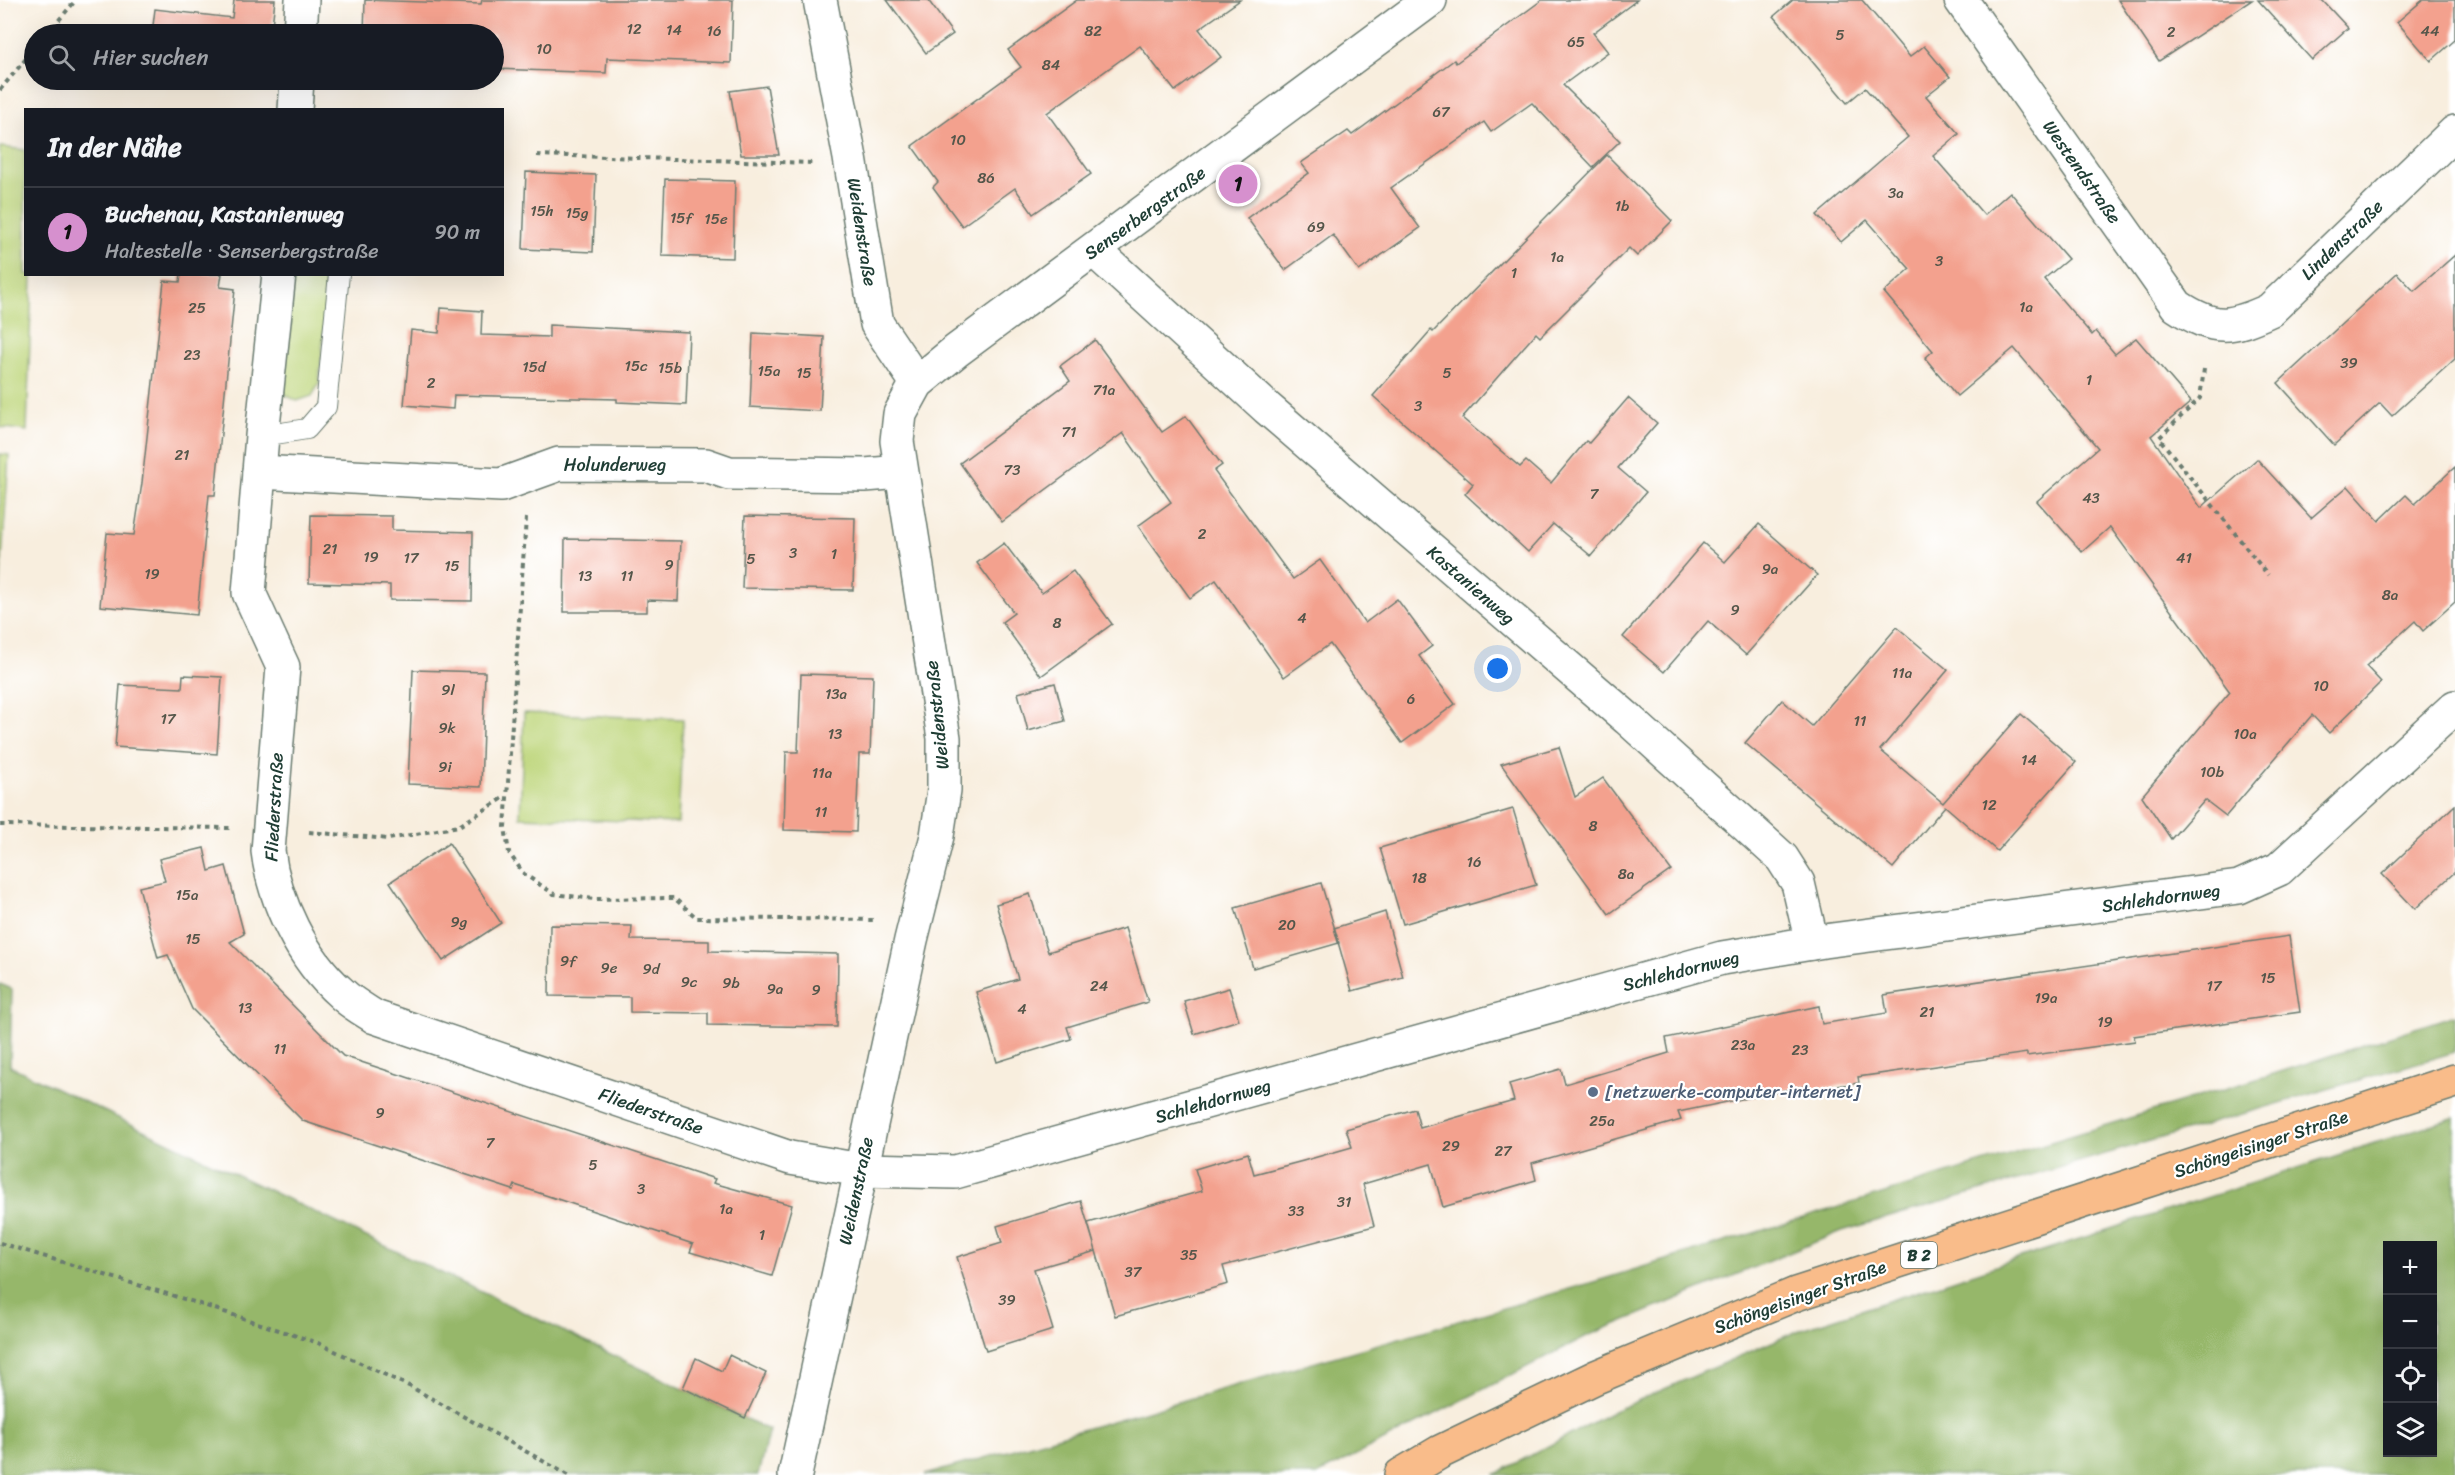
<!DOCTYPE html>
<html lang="de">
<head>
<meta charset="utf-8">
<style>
  :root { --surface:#171b24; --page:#20242c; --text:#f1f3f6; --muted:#9ea1a6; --line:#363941; --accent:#d690ce }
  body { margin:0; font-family:Sriracha,sans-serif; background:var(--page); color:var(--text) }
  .controls { position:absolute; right:18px; bottom:18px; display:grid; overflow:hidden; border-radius:0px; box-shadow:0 6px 24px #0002 }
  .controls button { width:54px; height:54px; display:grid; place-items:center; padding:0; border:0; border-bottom:2px solid var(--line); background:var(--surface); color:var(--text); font:30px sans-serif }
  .you { position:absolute; left:1498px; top:669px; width:21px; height:21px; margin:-15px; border:4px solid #fff; border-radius:50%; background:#1a73e8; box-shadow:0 0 0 9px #1a73e833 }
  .badge { display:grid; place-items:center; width:39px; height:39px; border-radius:50%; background:var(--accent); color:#111; font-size:20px; font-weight:700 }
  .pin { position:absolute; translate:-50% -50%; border:3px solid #fff; box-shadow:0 2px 6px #0006 }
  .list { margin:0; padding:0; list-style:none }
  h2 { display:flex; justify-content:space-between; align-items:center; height:78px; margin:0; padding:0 24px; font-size:26px }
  h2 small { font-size:20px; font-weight:400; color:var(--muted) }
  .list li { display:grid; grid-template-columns:39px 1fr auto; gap:18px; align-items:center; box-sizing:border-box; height:90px; padding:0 24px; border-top:2px solid var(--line) }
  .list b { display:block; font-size:22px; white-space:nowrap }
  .list p { margin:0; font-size:20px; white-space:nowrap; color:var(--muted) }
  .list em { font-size:20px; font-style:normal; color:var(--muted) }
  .icon { flex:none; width:33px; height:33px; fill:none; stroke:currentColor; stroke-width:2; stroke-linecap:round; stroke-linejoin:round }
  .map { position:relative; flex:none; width:2455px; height:1475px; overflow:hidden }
  .search { position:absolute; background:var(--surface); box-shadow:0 6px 24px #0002; left:24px; top:24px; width:480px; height:66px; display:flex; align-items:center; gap:15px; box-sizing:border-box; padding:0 21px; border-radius:33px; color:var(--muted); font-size:22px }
  .panel { position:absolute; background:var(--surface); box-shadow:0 6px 24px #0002; left:24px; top:108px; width:480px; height:168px; border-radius:0px }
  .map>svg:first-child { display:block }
  .green { fill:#bed67b; stroke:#6e8a58; stroke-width:1.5 }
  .forest { fill:#96b76b; stroke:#5a7a50; stroke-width:1.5; fill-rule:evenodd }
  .building { fill:#f3a18e }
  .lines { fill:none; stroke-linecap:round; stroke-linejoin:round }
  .service-casing { stroke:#6b7b70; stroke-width:22 }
  .minor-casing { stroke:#6b7b70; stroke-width:36 }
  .primary-casing { stroke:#6b7b70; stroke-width:36 }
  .path { stroke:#6b7b70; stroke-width:4; stroke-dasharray:4.5 4.5; stroke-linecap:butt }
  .service { stroke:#fff; stroke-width:20 }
  .minor { stroke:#fff; stroke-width:33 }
  .primary { stroke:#f9bc8a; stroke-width:33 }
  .service-dot { fill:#5c6f8a; stroke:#fff; stroke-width:2 }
  .labels { text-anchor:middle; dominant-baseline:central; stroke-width:4.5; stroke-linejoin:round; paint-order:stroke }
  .number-label { font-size:15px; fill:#54564a }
  .shield { fill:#fff; stroke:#627771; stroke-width:1.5 }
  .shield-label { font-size:16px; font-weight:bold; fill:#1f3d34 }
  .street-label { font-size:18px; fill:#1f3d34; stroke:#fff }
  .service-label { font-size:18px; fill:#4e5e75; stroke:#fff; text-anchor:start }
</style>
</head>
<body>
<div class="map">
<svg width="2455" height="1475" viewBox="0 0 2455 1475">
  <rect width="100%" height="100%" fill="#fff"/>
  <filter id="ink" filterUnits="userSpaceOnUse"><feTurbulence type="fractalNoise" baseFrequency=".0167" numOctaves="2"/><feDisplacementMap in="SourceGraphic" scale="12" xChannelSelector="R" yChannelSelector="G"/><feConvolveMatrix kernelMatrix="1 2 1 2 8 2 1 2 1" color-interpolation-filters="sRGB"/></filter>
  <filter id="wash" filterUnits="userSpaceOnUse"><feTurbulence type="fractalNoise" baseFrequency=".008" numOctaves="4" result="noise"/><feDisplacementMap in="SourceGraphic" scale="24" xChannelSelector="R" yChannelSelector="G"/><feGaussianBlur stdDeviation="1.35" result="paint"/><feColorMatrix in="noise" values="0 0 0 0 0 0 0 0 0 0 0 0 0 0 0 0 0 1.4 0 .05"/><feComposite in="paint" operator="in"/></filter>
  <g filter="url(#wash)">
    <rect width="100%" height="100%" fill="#f8eede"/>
    <g class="green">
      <polygon points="0,147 25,150 26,274 32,275 27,431 0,427"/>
      <polygon points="288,275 329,275 319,384 312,396 297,401 282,393"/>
      <polygon points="0,454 9,455 0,589"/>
      <polygon points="524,713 683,719 678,823 520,817"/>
    </g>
    <g class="forest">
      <polygon points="0,984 12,989 10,1066 769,1430 758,1475 0,1475"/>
      <polygon points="2455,1015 2455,1052 1842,1231 1587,1336 1317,1475 925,1475 1597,1281 2283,1071"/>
      <path d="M2455,1117V1475H1494L1614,1411L1802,1329ZM2388,1246H2432V1452H2388Z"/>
    </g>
    <g id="blocks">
      <g class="building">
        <polygon points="234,0 275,0 271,34 152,34 155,9 232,18"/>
        <polygon points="365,0 481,4 482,0 733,0 731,63 607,58 606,73 494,69 494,34 364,34"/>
        <polygon points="887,0 928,0 953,34 926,53"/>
        <polygon points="1077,0 1240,0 1199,29 1221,57 1175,91 1140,46 1047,113 1091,174 1033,214 1015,188 962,226 933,187 938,182 912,146 1021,67 1008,50"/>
        <polygon points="1542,0 1637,0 1593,33 1608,52 1563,85 1620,141 1593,167 1532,103 1491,132 1484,122 1391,188 1420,228 1359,271 1333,235 1285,270 1247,218 1309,173 1301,163 1348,131 1352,135 1454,60 1456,63"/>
        <polygon points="1793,0 1862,0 1910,57 1924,46 1950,77 1926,96 1959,134 1933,156 1984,215 2010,192 2068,259 2044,279 2092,335 2096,331 2115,354 2136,338 2191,402 2151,436 2201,508 2257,459 2311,518 2348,486 2379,521 2406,495 2415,504 2455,467 2455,602 2423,631 2415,621 2366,666 2381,682 2329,733 2312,715 2226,816 2205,800 2171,839 2142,796 2230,692 2110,527 2082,552 2037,501 2098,448 2014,348 1957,396 1925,358 1933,351 1884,292 1910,269 1867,220 1841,242 1817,215 1908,137 1865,88 1847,103 1774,16"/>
        <polygon points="2118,0 2252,0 2159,61"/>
        <polygon points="2258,0 2322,0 2348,28 2312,60"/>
        <polygon points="2423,0 2455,0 2455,40 2431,61 2397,22"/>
        <polygon points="181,80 257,80 255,88"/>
        <polygon points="767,86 779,155 741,155 730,91"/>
        <polygon points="1607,155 1672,221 1637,256 1629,248 1540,337 1536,333 1462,418 1520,467 1526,461 1551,483 1586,441 1589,443 1628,398 1657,423 1618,468 1646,492 1591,556 1553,524 1528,552 1465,494 1473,484 1373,396 1431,330 1433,332"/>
        <polygon points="526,172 596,175 593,252 523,249"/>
        <polygon points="665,179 735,181 733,258 662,256"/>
        <polygon points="2455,255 2455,359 2392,416 2380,403 2334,445 2278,383 2397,273 2414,291"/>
        <polygon points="181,274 222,274 220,287 235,289 215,495 209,495 197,615 100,606 107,533 134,535 142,483 164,281 180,282"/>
        <polygon points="441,308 482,311 481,335 549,337 549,325 689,332 686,405 617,402 617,399 454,395 453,409 404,405 411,330 439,333"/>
        <polygon points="753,333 824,337 820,411 750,407"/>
        <polygon points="1095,340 1162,432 1186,416 1222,465 1214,471 1293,579 1320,560 1365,623 1397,599 1432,646 1419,656 1455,704 1402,743 1330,644 1284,677 1216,580 1190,598 1138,526 1171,502 1123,433 1002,522 960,463 1070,381 1060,366"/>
        <polygon points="311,515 392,516 392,530 473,532 472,601 390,600 390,585 309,583"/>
        <polygon points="745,516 855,518 853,590 742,588"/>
        <polygon points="1759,524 1817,575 1746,655 1708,621 1664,672 1623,637 1703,543 1725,562"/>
        <polygon points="565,539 681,541 678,601 647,600 647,612 564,612"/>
        <polygon points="1004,543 1042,593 1073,571 1112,624 1041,676 1002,622 1014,613 977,563"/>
        <polygon points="1897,627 1948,670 1880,750 1943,803 2021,714 2076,762 1997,851 1945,806 1893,868 1745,743 1782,700 1812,726"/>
        <polygon points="413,670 485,672 481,787 408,784"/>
        <polygon points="801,674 873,676 870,754 859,754 856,832 784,830 786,752 798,752"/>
        <polygon points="183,675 222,677 217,754 115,747 120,685 182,688"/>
        <polygon points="1055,683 1065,721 1028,731 1018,693"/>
        <polygon points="1559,747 1575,797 1603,778 1671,870 1609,914 1501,764"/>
        <polygon points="2455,805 2455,872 2415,909 2382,874"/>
        <polygon points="1513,809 1536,885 1403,924 1380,848"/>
        <polygon points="449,843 501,923 443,961 390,882"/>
        <polygon points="204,848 209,871 226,866 244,934 230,942 343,1056 715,1179 713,1183 792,1205 772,1276 690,1252 693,1244 515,1185 513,1190 303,1121 192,1009 168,955 158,958 139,887 165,881 159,859"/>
        <polygon points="1321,883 1339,943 1253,968 1235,908"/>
        <polygon points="1030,894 1048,952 1125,928 1148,1002 1067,1027 1071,1039 997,1062 976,992 1018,979 996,904"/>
        <polygon points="1385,912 1403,977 1352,991 1334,928"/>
        <polygon points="550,925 632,926 631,940 709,941 709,951 838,954 837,1027 708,1025 708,1013 630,1012 630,997 549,996"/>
        <polygon points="2289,936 2300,1012 2134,1036 2135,1041 2027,1056 2027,1053 1858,1077 1859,1083 1807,1090 1805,1086 1678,1112 1681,1120 1532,1163 1536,1180 1443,1207 1431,1164 1363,1184 1374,1226 1223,1266 1228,1284 1115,1316 1096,1251 1034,1269 1053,1330 986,1351 957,1257 1002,1243 997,1226 1081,1201 1096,1251 1088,1223 1202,1191 1195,1169 1248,1153 1254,1174 1303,1161 1352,1147 1346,1129 1415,1109 1420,1128 1468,1114 1514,1101 1509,1084 1561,1069 1565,1084 1669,1053 1666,1038 1819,1006 1822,1024 1887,1013 1884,995"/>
        <polygon points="1229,988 1239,1020 1194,1034 1184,1001"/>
        <polygon points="729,1355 766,1373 745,1418 683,1388 696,1358 722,1371"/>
      </g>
    </g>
  </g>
  <g filter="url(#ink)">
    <use href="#blocks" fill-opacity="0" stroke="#6b7b70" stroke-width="1.5"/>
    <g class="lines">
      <defs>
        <polyline id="service" points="262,436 307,429 326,407 339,274"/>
        <g id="minor">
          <polyline points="820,0 850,158 877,324 917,383"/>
          <path d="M1961,0L2177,306C2215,331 2231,328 2270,310L2455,132"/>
          <polyline points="300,34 302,0"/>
          <polyline points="295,110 297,80"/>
          <polyline points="1094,250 1267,408 1628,719 1782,858 1798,883 1812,943"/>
          <path d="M279,274L262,436L249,593L283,667L268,851C274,901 303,960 341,993C351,1003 364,1010 375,1017L790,1158L861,1170L955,1172L1722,958L1824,941L2239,887L2279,869L2455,707"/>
          <polyline points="259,472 501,485 559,464 706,465 729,473 865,475 901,472"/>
          <polyline points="795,1475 911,940 937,836 944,790 944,738 897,441 900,414 917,383 956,351 1430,0"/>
        </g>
        <polyline id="primary" points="1401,1475 1440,1452 1596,1377 1796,1294 2455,1081"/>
      </defs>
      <use href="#service" class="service-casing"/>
      <use href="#minor" class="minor-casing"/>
      <use href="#primary" class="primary-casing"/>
      <g class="path">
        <polyline points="47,34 76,0"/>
        <polyline points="0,90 34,49"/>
        <polyline points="537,155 812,163"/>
        <polyline points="2204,369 2200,398 2159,438 2268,575"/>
        <polyline points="526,518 505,827 509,853 524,874 554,894 594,899 674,898 697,918 876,920"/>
        <polyline points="0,825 230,828"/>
        <polyline points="309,832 389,839 459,826 505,797"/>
        <polyline points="0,1243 197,1303 318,1343 411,1387 568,1475"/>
      </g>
      <use href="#service" class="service"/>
      <use href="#minor" class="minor"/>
      <use href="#primary" class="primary"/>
    </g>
  </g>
  <circle class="service-dot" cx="1593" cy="1092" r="6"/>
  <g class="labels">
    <g class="number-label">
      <text x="634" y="29">12</text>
      <text x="674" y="30">14</text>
      <text x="714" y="31">16</text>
      <text x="1093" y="31">82</text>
      <text x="2430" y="31">44</text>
      <text x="2171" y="32">2</text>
      <text x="1840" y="35">5</text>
      <text x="1576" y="42">65</text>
      <text x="544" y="49">10</text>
      <text x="1051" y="65">84</text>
      <text x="1441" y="112">67</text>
      <text x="958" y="140">10</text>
      <text x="986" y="178">86</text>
      <text x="1896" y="193">3a</text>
      <text x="1622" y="206">1b</text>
      <text x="542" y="211">15h</text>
      <text x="577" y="213">15g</text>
      <text x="681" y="218">15f</text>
      <text x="716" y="219">15e</text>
      <text x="1316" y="227">69</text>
      <text x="1557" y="257">1a</text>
      <text x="1939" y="261">3</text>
      <text x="1514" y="273">1</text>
      <text x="2026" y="307">1a</text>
      <text x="197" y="308">25</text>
      <text x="192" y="355">23</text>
      <text x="2349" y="363">39</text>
      <text x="636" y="366">15c</text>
      <text x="534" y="367">15d</text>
      <text x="670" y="368">15b</text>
      <text x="769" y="371">15a</text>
      <text x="804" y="373">15</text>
      <text x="1447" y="373">5</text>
      <text x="2089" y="380">1</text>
      <text x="431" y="383">2</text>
      <text x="1104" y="390">71a</text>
      <text x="1418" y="406">3</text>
      <text x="1069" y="432">71</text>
      <text x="182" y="455">21</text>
      <text x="1012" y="470">73</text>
      <text x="1594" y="494">7</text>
      <text x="2091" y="498">43</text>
      <text x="1202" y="534">2</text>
      <text x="330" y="549">21</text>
      <text x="793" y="553">3</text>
      <text x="834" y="554">1</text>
      <text x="371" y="557">19</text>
      <text x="411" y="558">17</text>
      <text x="2184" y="558">41</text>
      <text x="751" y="559">5</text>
      <text x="669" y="565">9</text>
      <text x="452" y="566">15</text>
      <text x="1770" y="569">9a</text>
      <text x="152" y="574">19</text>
      <text x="585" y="576">13</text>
      <text x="627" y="576">11</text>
      <text x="2390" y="595">8a</text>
      <text x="1735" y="610">9</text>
      <text x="1302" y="618">4</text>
      <text x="1057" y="623">8</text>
      <text x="1902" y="673">11a</text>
      <text x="2321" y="686">10</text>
      <text x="448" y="690">9l</text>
      <text x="836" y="694">13a</text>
      <text x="1411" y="699">6</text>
      <text x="168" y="719">17</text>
      <text x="1860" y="721">11</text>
      <text x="447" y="728">9k</text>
      <text x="835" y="734">13</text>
      <text x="2245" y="734">10a</text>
      <text x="2029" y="760">14</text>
      <text x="445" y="767">9i</text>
      <text x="2212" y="772">10b</text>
      <text x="822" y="773">11a</text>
      <text x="1989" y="805">12</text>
      <text x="821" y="812">11</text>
      <text x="1593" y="826">8</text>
      <text x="1474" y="862">16</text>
      <text x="1626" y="874">8a</text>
      <text x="1419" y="878">18</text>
      <text x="187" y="895">15a</text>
      <text x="459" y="922">9g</text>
      <text x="1287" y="925">20</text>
      <text x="193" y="939">15</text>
      <text x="568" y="961">9f</text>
      <text x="609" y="968">9e</text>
      <text x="651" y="969">9d</text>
      <text x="2268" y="978">15</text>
      <text x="689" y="982">9c</text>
      <text x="731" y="983">9b</text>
      <text x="1099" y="986">24</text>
      <text x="2214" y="986">17</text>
      <text x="775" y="989">9a</text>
      <text x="816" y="990">9</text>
      <text x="2046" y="998">19a</text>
      <text x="245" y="1008">13</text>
      <text x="1022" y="1009">4</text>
      <text x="1927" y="1012">21</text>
      <text x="2105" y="1022">19</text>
      <text x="1743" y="1045">23a</text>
      <text x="280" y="1049">11</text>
      <text x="1800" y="1050">23</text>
      <text x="380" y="1113">9</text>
      <text x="1602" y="1121">25a</text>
      <text x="490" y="1143">7</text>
      <text x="1451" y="1146">29</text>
      <text x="1503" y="1151">27</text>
      <text x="593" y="1165">5</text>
      <text x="641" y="1189">3</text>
      <text x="1344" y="1202">31</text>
      <text x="726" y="1209">1a</text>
      <text x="1296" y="1211">33</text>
      <text x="762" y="1235">1</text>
      <text x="1189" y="1255">35</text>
      <text x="1133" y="1272">37</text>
      <text x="1007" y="1300">39</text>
    </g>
    <rect class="shield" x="1901" y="1242" width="36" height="26" rx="4.5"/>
    <g class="shield-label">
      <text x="1919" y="1255">B 2</text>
    </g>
    <g class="street-label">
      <text transform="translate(2082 172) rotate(55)">Westendstraße</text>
      <text transform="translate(1145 213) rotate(-36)">Senserbergstraße</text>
      <text transform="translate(862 232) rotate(81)">Weidenstraße</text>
      <text transform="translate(2342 240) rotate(-44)">Lindenstraße</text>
      <text x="615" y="465">Holunderweg</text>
      <text transform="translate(1471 585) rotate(41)">Kastanienweg</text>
      <text transform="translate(937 715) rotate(-96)">Weidenstraße</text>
      <text transform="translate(274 807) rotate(-87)">Fliederstraße</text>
      <text transform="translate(2161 898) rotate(-8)">Schlehdornweg</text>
      <text transform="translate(1681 971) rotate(-14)">Schlehdornweg</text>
      <text transform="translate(1213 1101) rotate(-16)">Schlehdornweg</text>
      <text transform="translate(651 1111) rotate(19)">Fliederstraße</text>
      <text transform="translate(2261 1144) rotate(-18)">Schöngeisinger Straße</text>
      <text transform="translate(856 1191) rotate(-78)">Weidenstraße</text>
      <text transform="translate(1800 1297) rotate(-20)">Schöngeisinger Straße</text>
    </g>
    <g class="service-label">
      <text x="1605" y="1092">[netzwerke-computer-internet]</text>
    </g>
  </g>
</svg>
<div class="controls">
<button>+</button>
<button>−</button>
<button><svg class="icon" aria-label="locate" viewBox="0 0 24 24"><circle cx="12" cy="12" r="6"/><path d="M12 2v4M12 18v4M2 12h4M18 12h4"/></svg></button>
<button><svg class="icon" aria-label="layers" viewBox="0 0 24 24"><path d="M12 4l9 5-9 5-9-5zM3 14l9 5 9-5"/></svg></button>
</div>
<div class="you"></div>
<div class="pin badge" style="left:1238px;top:184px">1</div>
<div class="search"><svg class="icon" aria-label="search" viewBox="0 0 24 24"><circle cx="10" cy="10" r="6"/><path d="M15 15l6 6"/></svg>Hier suchen</div>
<section class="panel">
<h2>In der Nähe<small></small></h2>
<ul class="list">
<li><span class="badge">1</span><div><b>Buchenau, Kastanienweg</b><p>Haltestelle · Senserbergstraße</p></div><em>90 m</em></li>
</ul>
</section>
</div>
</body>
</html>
